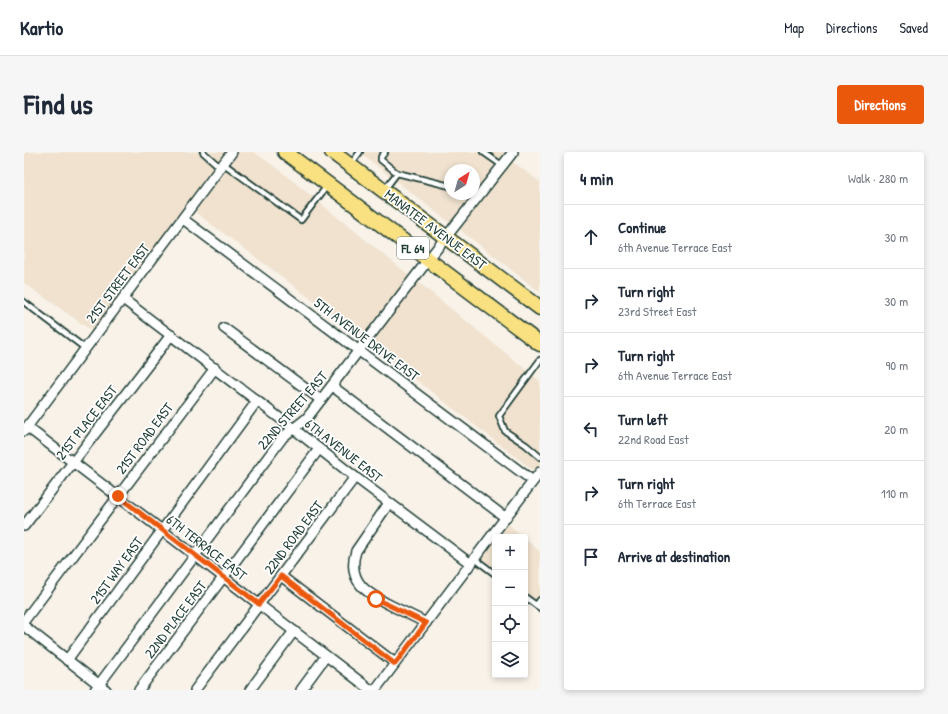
<!DOCTYPE html>
<html lang="en">
<head>
<meta charset="utf-8">
<style>
  :root { --surface:#fff; --page:#f6f6f7; --text:#1f2937; --muted:#747a83; --line:#e0e1e3; --accent:#ea580c }
  body { margin:0; font-family:"Patrick Hand",sans-serif; background:var(--page); color:var(--text) }
  .controls { position:absolute; right:12px; bottom:12px; display:grid; overflow:hidden; border-radius:4px; box-shadow:0 2px 6px #0003 }
  .controls button { width:36px; height:36px; display:grid; place-items:center; padding:0; border:0; border-bottom:1px solid var(--line); background:var(--surface); color:var(--text); font:20px sans-serif }
  .compass { position:absolute; left:420px; top:12px; width:36px; height:36px; border-radius:50%; background:var(--surface); box-shadow:0 2px 6px #0003; rotate:37deg }
  .stop { position:absolute; width:12px; height:12px; margin:-9px; border:3px solid #ea580c; border-radius:50%; background:#fff }
  .stop.end { background:#ea580c; border-color:#fff; box-shadow:0 1px 4px #0008 }
  .list { margin:0; padding:0; list-style:none }
  h2 { display:flex; justify-content:space-between; align-items:center; height:52px; margin:0; padding:0 16px; font-size:17px }
  h2 small { font-size:13px; font-weight:400; color:var(--muted) }
  .list li { display:grid; grid-template-columns:26px 1fr auto; gap:12px; align-items:center; box-sizing:border-box; height:64px; padding:0 16px; border-top:1px solid var(--line) }
  .list b { display:block; font-size:15px; white-space:nowrap }
  .list p { margin:0; font-size:13px; white-space:nowrap; color:var(--muted) }
  .list em { font-size:13px; font-style:normal; color:var(--muted) }
  .icon { flex:none; width:22px; height:22px; fill:none; stroke:currentColor; stroke-width:2; stroke-linecap:round; stroke-linejoin:round }
  .map { position:relative; flex:none; width:516px; height:538px; overflow:hidden; border-radius:4px }
  header { display:flex; align-items:center; gap:24px; box-sizing:border-box; height:56px; padding:0 20px; background:var(--surface); border-bottom:1px solid var(--line) }
  header strong { font-size:19px }
  nav { display:flex; gap:22px; margin-inline-start:auto; font-size:14px }
  .intro { display:flex; align-items:center; justify-content:space-between; box-sizing:border-box; height:96px; padding:0 24px }
  h1 { margin:0; font-size:28px }
  .button { padding:10px 18px; border-radius:4px; background:var(--accent); color:#fff; font-size:14px; font-weight:700 }
  main { display:flex; gap:24px; padding:0 24px }
  aside { flex:1; background:var(--surface); border-radius:4px; box-shadow:0 2px 6px #0003 }
  .map>svg:first-child { display:block }
  .built { fill:#f0e2cf }
  .lines { fill:none; stroke-linecap:round; stroke-linejoin:round }
  .service-casing { stroke:#1f3d34; stroke-width:8 }
  .minor-casing { stroke:#1f3d34; stroke-width:12 }
  .primary-casing { stroke:#1f3d34; stroke-width:17 }
  .service { stroke:#fff; stroke-width:4.5 }
  .minor { stroke:#fff; stroke-width:9 }
  .primary { stroke:#f9e181; stroke-width:14 }
  .route { stroke:#ea580c; stroke-width:5 }
  .labels { text-anchor:middle; dominant-baseline:central; stroke-width:3.5; stroke-linejoin:round; paint-order:stroke }
  .shield { fill:#fff; stroke:#627771; stroke-width:1 }
  .shield-label { font-size:13px; font-weight:bold; fill:#1f3d34 }
  .street-label { font-size:14px; fill:#1f3d34; stroke:#fff }
</style>
</head>
<body>
<header>
<strong>Kartio</strong>
<nav><a>Map</a><a>Directions</a><a>Saved</a></nav>
</header>
<div class="intro"><h1>Find us</h1><a class="button">Directions</a></div>
<main>
<div class="map">
<svg width="516" height="538" viewBox="0 0 516 538">
  <rect width="100%" height="100%" fill="#f8f2e9"/>
  <filter id="ink" filterUnits="userSpaceOnUse"><feTurbulence type="fractalNoise" baseFrequency=".025" numOctaves="2"/><feDisplacementMap in="SourceGraphic" scale="8" xChannelSelector="R" yChannelSelector="G"/><feConvolveMatrix kernelMatrix="1 2 1 2 8 2 1 2 1" color-interpolation-filters="sRGB"/></filter>
  <g filter="url(#ink)">
    <g class="built">
      <polygon points="0,0 201,0 68,179 0,131"/>
      <polygon points="215,0 230,0 254,17 385,123 338,186 257,124 171,60"/>
      <polygon points="335,0 482,0 450,41 450,18 426,18 426,42 449,42 426,71"/>
      <polygon points="489,10 516,30 516,140 435,77"/>
      <polygon points="394,130 516,229 516,311 510,319 347,193"/>
      <polygon points="484,372 491,378 499,385 474,385"/>
      <polygon points="501,387 516,400 516,453 501,444"/>
      <polygon points="471,390 471,426 452,414"/>
    </g>
    <g class="lines">
      <defs>
        <g id="service">
          <polyline points="179,0 197,16"/>
          <polyline points="459,0 479,14"/>
          <polyline points="200,12 277,68 303,34"/>
          <polyline points="327,12 336,0"/>
          <polyline points="373,21 426,34"/>
          <polyline points="361,37 373,21 357,8 357,5 361,0"/>
          <polyline points="0,150 62,197"/>
          <polyline points="516,208 475,264 481,279 502,293 516,305"/>
          <polyline points="451,407 471,422"/>
          <polyline points="501,445 516,456"/>
          <polyline points="512,453 516,448"/>
        </g>
        <g id="minor">
          <polyline points="159,67 509,329"/>
          <polyline points="99,147 270,277 331,325 447,412"/>
          <polyline points="200,176 297,248"/>
          <polyline points="308,234 482,366"/>
          <polyline points="3,275 347,538"/>
          <polyline points="0,279 208,0"/>
          <path d="M365,351L332,399C322,430 344,442 368,454C380,460 391,465 402,471"/>
          <polyline points="0,374 147,183"/>
          <polyline points="257,424 371,511"/>
          <polyline points="0,469 191,216"/>
          <polyline points="0,474 82,538"/>
          <polyline points="43,508 233,249"/>
          <polyline points="71,538 259,285 283,266 404,108 489,0"/>
          <polyline points="115,538 295,297"/>
          <polyline points="171,538 331,325"/>
          <polyline points="226,538 270,479"/>
          <polyline points="277,538 302,504"/>
          <polyline points="351,538 516,320"/>
        </g>
        <g id="primary">
          <polyline points="261,0 516,192"/>
          <polyline points="308,0 516,156"/>
        </g>
      </defs>
      <use href="#service" class="service-casing"/>
      <use href="#minor" class="minor-casing"/>
      <use href="#primary" class="primary-casing"/>
      <use href="#service" class="service"/>
      <use href="#minor" class="minor"/>
      <use href="#primary" class="primary"/>
    </g>
  </g>
  <g class="lines" filter="url(#ink)">
    <polyline class="route" points="94,344 235,452 257,424 371,512 402,471 352,447"/>
  </g>
  <g class="labels">
    <rect class="shield" x="373" y="85" width="32" height="22" rx="3"/>
    <g class="shield-label">
      <text x="389" y="96">FL 64</text>
    </g>
    <g class="street-label">
      <text transform="translate(412 77) rotate(37)">MANATEE AVENUE EAST</text>
      <text transform="translate(93 131) rotate(-53)">21ST STREET EAST</text>
      <text transform="translate(343 187) rotate(37)">5TH AVENUE DRIVE EAST</text>
      <text transform="translate(268 258) rotate(-49)">22ND STREET EAST</text>
      <text transform="translate(62 270) rotate(-52)">21ST PLACE EAST</text>
      <text transform="translate(120 286) rotate(-53)">21ST ROAD EAST</text>
      <text transform="translate(320 298) rotate(38)">6TH AVENUE EAST</text>
      <text transform="translate(269 385) rotate(-53)">22ND ROAD EAST</text>
      <text transform="translate(183 395) rotate(38)">6TH TERRACE EAST</text>
      <text transform="translate(92 418) rotate(-54)">21ST WAY EAST</text>
      <text transform="translate(151 467) rotate(-53)">22ND PLACE EAST</text>
    </g>
  </g>
</svg>
<div class="controls">
<button>+</button>
<button>−</button>
<button><svg class="icon" aria-label="locate" viewBox="0 0 24 24"><circle cx="12" cy="12" r="6"/><path d="M12 2v4M12 18v4M2 12h4M18 12h4"/></svg></button>
<button><svg class="icon" aria-label="layers" viewBox="0 0 24 24"><path d="M12 4l9 5-9 5-9-5zM3 14l9 5 9-5"/></svg></button>
</div>
<svg class="compass" viewBox="-18 -18 36 36"><path d="M0-13l5 13h-10z" fill="#e53935"/><path d="M0 13l5-13h-10z" fill="#747a83"/></svg>
<div class="stop" style="left:352px;top:447px"></div>
<div class="stop end" style="left:94px;top:344px"></div>
</div>
<aside>
<h2>4 min<small>Walk · 280 m</small></h2>
<ul class="list">
<li><svg class="icon" aria-label="ahead" viewBox="0 0 24 24"><path d="M12 20V5M6 11l6-6 6 6"/></svg><div><b>Continue</b><p>6th Avenue Terrace East</p></div><em>30 m</em></li>
<li><svg class="icon" aria-label="right" viewBox="0 0 24 24"><path d="M7 20v-9h11M14 6l5 5-5 5"/></svg><div><b>Turn right</b><p>23rd Street East</p></div><em>30 m</em></li>
<li><svg class="icon" aria-label="right" viewBox="0 0 24 24"><path d="M7 20v-9h11M14 6l5 5-5 5"/></svg><div><b>Turn right</b><p>6th Avenue Terrace East</p></div><em>90 m</em></li>
<li><svg class="icon" aria-label="left" viewBox="0 0 24 24"><path d="M17 20v-9H6M10 6l-5 5 5 5"/></svg><div><b>Turn left</b><p>22nd Road East</p></div><em>20 m</em></li>
<li><svg class="icon" aria-label="right" viewBox="0 0 24 24"><path d="M7 20v-9h11M14 6l5 5-5 5"/></svg><div><b>Turn right</b><p>6th Terrace East</p></div><em>110 m</em></li>
<li><svg class="icon" aria-label="arrive" viewBox="0 0 24 24"><path d="M6 21V4h12l-3 4 3 4H6"/></svg><div><b>Arrive at destination</b></div></li>
</ul>
</aside>
</main>
</body>
</html>
